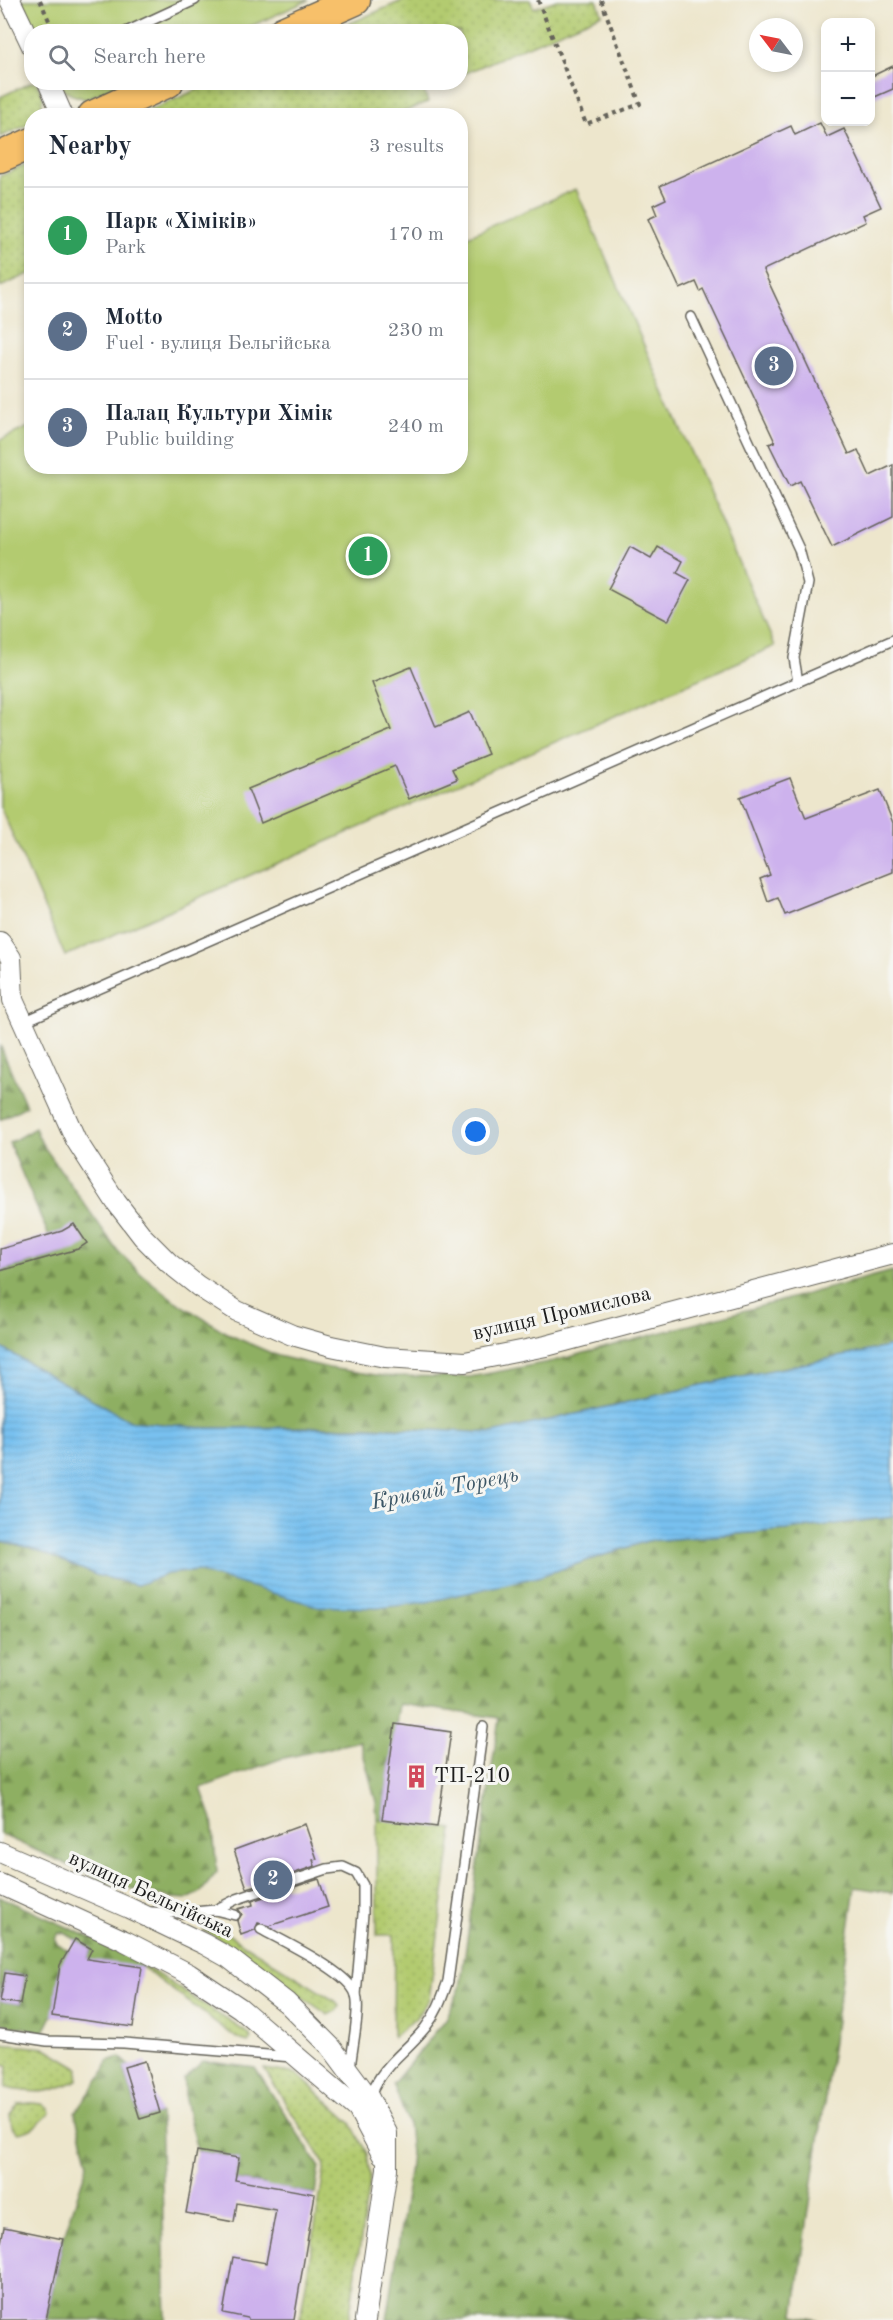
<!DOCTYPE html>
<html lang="en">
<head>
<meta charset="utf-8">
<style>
  :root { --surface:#fff; --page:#f6f6f7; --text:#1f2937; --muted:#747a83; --line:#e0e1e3; --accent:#d1495b }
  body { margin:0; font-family:"Old Standard TT",serif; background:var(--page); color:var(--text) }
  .controls { position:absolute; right:18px; top:18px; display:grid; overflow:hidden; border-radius:12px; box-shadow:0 3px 9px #0003 }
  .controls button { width:54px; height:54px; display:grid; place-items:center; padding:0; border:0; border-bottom:2px solid var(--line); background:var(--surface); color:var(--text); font:30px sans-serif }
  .compass { position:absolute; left:749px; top:18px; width:54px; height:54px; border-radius:50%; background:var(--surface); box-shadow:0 3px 9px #0003; rotate:302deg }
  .you { position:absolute; left:476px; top:1132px; width:21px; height:21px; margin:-15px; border:4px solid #fff; border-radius:50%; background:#1a73e8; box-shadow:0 0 0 9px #1a73e833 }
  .badge { display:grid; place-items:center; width:39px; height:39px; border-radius:50%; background:var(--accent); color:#fff; font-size:20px; font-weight:700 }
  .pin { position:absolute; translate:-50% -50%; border:3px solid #fff; box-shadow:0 2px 6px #0006 }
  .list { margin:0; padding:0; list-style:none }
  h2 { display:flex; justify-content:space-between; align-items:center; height:78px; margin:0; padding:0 24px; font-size:26px }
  h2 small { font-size:20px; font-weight:400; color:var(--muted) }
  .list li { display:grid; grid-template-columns:39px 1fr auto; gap:18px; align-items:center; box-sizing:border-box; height:96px; padding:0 24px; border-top:2px solid var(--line) }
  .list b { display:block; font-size:22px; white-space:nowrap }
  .list p { margin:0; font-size:20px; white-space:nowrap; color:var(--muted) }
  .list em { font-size:20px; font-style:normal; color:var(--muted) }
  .icon { flex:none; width:33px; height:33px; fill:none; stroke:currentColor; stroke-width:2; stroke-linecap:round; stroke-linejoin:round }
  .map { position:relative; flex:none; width:893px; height:2320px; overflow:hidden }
  .search { position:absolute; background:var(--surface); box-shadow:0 3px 9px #0003; left:24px; top:24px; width:444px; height:66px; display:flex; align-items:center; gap:15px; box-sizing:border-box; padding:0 21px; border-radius:24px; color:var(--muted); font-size:22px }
  .panel { position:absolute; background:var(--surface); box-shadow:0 3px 9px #0003; left:24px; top:108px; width:444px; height:366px; border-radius:24px }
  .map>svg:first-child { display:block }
  .grass { fill:url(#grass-dots); stroke:#687446; stroke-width:1.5 }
  .forest { fill:url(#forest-firs); stroke:#55663f; stroke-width:1.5; fill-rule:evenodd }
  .green { fill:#b3cb70; stroke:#687446; stroke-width:1.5 }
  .water { fill:url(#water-rules); stroke:#4a6e86; stroke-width:1.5 }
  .building { fill:#cdb2ed }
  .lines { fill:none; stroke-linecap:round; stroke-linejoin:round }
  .lane-casing { stroke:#65635a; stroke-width:12 }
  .street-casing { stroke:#65635a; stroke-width:22 }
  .primary-casing { stroke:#65635a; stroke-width:33 }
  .path { stroke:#65635a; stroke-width:4; stroke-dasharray:4.5 4.5; stroke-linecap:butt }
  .lane { stroke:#fff; stroke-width:9 }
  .street { stroke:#fff; stroke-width:20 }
  .primary { stroke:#f7c06b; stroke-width:30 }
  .labels { text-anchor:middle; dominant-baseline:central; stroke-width:6; stroke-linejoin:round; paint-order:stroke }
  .street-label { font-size:21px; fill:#1c1c1c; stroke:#f6f6f2 }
  .poi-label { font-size:21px; fill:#1c1c1c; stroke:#f6f6f2; text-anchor:start }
  .water-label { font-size:22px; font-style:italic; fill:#3c5666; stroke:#f6f6f2 }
</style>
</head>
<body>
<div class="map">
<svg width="893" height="2320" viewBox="0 0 893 2320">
  <defs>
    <pattern id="grass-dots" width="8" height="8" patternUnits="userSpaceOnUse" patternTransform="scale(1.5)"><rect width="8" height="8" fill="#b3cb70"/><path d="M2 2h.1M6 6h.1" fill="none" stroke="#99ae60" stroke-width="1.8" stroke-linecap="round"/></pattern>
    <pattern id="forest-firs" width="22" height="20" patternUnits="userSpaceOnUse" patternTransform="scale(1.5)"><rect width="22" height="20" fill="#8eaf62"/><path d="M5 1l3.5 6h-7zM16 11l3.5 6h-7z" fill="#738e50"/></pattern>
    <pattern id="water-rules" width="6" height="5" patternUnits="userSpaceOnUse" patternTransform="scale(1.5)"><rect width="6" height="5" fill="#78c1f0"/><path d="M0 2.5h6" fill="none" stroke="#67a5cd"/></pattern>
  </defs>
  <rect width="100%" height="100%" fill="#f6f6f2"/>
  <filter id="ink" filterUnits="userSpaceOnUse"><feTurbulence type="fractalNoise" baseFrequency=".0167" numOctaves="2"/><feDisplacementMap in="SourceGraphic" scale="12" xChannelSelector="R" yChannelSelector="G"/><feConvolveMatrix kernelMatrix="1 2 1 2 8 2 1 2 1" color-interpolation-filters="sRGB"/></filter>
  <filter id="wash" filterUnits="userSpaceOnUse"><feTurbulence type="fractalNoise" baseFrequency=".008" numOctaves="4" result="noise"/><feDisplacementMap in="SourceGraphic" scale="24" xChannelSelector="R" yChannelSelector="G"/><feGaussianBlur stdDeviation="1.35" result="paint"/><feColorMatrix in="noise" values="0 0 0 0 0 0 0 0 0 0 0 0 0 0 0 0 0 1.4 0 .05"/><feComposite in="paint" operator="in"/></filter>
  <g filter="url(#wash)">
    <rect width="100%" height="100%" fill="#ede6cc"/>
    <g class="grass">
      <polygon points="404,0 530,0 534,8 557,0 597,0 602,14 461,75 460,32 332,31"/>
      <polygon points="32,82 37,83 43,97 40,115 32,116 31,123 0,137 0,97"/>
      <polygon points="215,82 443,82 443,83 424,91 428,102 396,115 139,115"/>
      <polygon points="31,163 31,273 0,287 0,176"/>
      <polygon points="377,1819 453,1829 429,1999 415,2019 393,2037 394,1935 377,1935"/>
      <polygon points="203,1930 226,1933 335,2001 339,2006 336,2011 328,2015 231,1946"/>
      <polygon points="143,1965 249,2034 251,2038 249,2042 238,2039 142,1967"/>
      <path d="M0,2044L46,2048L79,2068L78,2080C48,2094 39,2094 6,2088L8,2066L0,2065Z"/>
      <polygon points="264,2069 297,2074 351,2123 367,2154 370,2176 349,2320 300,2320 325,2165"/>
      <path d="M31,2103L42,2104L49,2109L50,2113C40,2123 33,2131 18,2133L12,2127L10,2115L19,2104Z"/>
    </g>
    <g class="forest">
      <polygon points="0,1045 26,1106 0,1120"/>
      <polygon points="35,1128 42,1144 117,1250 140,1273 175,1301 230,1335 278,1356 329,1368 383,1376 470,1377 554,1361 893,1271 893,1346 737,1377 493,1433 367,1427 203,1428 129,1421 0,1347 0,1271 57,1255 9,1143"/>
      <polygon points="893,1517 893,1893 855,1887 794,2315 819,2320 387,2320 408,2181 411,2153 408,2123 393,2084 446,2019 460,1988 499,1718 399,1704 382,1820 377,1819 376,1802 360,1741 280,1759 201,1788 212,1819 217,1872 201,1892 188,1899 172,1898 108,1883 0,1834 0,1541 32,1548 96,1575 137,1585 167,1574 197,1571 245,1583 537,1577 647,1541 786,1530"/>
      <path d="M0,1897L123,1952L143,1965L142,1967L52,2016L44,2032L0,2023ZM63,1932L92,1949L81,1969L68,1950L57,1944L55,1939L59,1933L62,1934ZM5,1973L25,1976L20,2004L0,2001Z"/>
      <polygon points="120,2057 130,2066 124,2068 140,2119 160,2113 166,2320 46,2320 63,2239 88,2163 75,2113 101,2077 108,2061"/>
      <polygon points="203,2061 255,2068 319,2166 315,2194 280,2188 275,2210 260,2207 263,2184 235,2180 238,2158 197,2151 184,2095 184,2079"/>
    </g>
    <g class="green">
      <polygon points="22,0 309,0 238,32 36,31"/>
      <path d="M58,83H122L86,99C75,96 63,93 58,83Z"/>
      <polygon points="576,189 775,646 65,956 0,806 0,440 31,426 32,466 460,466 461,239"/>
    </g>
    <polygon class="water" points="893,1346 893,1517 786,1530 647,1541 537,1577 427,1602 377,1608 317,1606 197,1571 167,1574 137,1585 96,1575 32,1548 0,1541 0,1347 130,1421 203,1428 367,1427 493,1433 737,1377"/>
    <g id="blocks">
      <g class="building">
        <polygon points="893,66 893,89 870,99 870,77"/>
        <polygon points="820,123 827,137 844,129 881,207 863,215 866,222 763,270 849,454 858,450 870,476 893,465 893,517 832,547 800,481 790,486 769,444 775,442 703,289 700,291 696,282 680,289 648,219 657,215 653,205 666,199 660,186 791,126 795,135"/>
        <polygon points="630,547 651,559 658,547 683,561 677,573 690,580 668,621 608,589"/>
        <polygon points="411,667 436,727 470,712 488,754 452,769 457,779 409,799 395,766 261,823 248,789 391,730 372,683"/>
        <polygon points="790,778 806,818 880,790 893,823 893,872 785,915 778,898 768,902 760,879 770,875 740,797"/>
        <polygon points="74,1224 87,1243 78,1249 0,1271 0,1249 62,1231"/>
        <polygon points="395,1724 451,1732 437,1827 382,1820"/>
        <polygon points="305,1824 317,1859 313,1860 315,1866 286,1876 282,1884 285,1887 291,1888 319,1879 328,1907 269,1926 258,1923 255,1930 241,1935 237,1921 242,1914 238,1909 253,1905 252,1901 267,1896 271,1888 265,1883 247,1888 234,1850"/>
        <polygon points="75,1939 92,1949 87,1959 142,1967 133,2027 52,2016 60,1965"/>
        <polygon points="5,1973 25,1976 20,2004 0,2001"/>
        <polygon points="145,2061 160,2113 140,2119 124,2067"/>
        <polygon points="197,2151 239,2158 235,2180 315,2194 294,2320 248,2320 248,2318 223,2313 233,2257 266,2263 276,2210 237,2203 234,2222 186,2213"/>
        <polygon points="4,2227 63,2239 46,2320 0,2320 0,2247"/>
      </g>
    </g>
  </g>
  <g filter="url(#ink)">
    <use href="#blocks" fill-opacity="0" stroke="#65635a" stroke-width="1.5"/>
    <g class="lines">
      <defs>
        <g id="lane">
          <polyline points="126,32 195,0"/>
          <polyline points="691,317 799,549 808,583 794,658 798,682"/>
          <polyline points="23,1022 893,640"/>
          <polyline points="289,1882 327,1869 343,1867 356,1873 363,1885 363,1914 356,1995"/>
          <polyline points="215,1910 237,1899 264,1890"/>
          <polyline points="152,1912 184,1913 215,1910 235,1915"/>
          <path d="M261,1929C282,1941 349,1972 356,1995C361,2010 351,2052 350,2070"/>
          <polyline points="0,2034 47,2041 124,2043 292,2057"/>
          <path d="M369,2098C384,2062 403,2055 425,2028C437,2013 442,1998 448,1981L483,1727"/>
        </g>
        <g id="street">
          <polyline points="10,0 32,46"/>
          <polyline points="48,82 63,116"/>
          <polyline points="0,942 11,958 13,1000 23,1022 76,1140 116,1202 143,1237 169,1263 198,1286 237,1311 292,1335 331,1346 385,1357 465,1362 546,1346 893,1254"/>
          <polyline points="0,1852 129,1908 204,1944 229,1958 287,2003 331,2047 369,2098 387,2133 387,2169 365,2320"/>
          <polyline points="0,1884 125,1941 189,1974 240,2008 358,2109 382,2154"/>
        </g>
        <g id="primary">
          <polyline points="283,32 355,0"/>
          <polyline points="93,116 168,82"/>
          <polyline points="0,157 32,143"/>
        </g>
      </defs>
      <use href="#lane" class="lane-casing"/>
      <use href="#street" class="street-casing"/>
      <use href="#primary" class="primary-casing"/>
      <g class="path">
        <polyline points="40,0 54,32"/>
        <polyline points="538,0 586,124 640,104 601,0"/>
      </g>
      <use href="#lane" class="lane"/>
      <use href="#street" class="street"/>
      <use href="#primary" class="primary"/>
    </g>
  </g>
  <defs>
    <symbol id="building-bare" viewBox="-9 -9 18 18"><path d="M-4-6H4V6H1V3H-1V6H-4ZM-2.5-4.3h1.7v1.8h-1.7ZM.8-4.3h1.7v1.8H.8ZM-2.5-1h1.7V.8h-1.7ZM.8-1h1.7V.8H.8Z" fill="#d1495b" stroke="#f6f6f2" stroke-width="2.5" paint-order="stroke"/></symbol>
  </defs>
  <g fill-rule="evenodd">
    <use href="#building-bare" x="400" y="1760" width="33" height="33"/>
  </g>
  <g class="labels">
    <g class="street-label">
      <text transform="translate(562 1314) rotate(-13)">вулиця Промислова</text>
      <text transform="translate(151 1895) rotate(25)">вулиця Бельгійська</text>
    </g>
    <g class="poi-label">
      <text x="434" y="1776">ТП-210</text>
    </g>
    <g class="water-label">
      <text transform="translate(445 1489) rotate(-11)">Кривий Торець</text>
    </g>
  </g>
</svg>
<div class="controls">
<button>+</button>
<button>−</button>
</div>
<svg class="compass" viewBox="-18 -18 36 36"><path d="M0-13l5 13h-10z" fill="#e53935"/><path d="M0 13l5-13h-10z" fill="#747a83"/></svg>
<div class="you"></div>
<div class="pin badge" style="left:368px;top:556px;background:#2e9e5b">1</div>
<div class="pin badge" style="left:273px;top:1880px;background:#5c6f8a">2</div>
<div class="pin badge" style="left:774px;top:366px;background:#5c6f8a">3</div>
<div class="search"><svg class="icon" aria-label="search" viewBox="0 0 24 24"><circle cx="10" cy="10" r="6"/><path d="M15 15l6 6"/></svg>Search here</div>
<section class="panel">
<h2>Nearby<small>3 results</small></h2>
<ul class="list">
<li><span class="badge" style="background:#2e9e5b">1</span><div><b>Парк «Хіміків»</b><p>Park</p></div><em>170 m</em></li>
<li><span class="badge" style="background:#5c6f8a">2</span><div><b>Motto</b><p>Fuel · вулиця Бельгійська</p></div><em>230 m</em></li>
<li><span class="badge" style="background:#5c6f8a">3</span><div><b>Палац Культури Хімік</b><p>Public building</p></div><em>240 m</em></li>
</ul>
</section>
</div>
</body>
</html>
